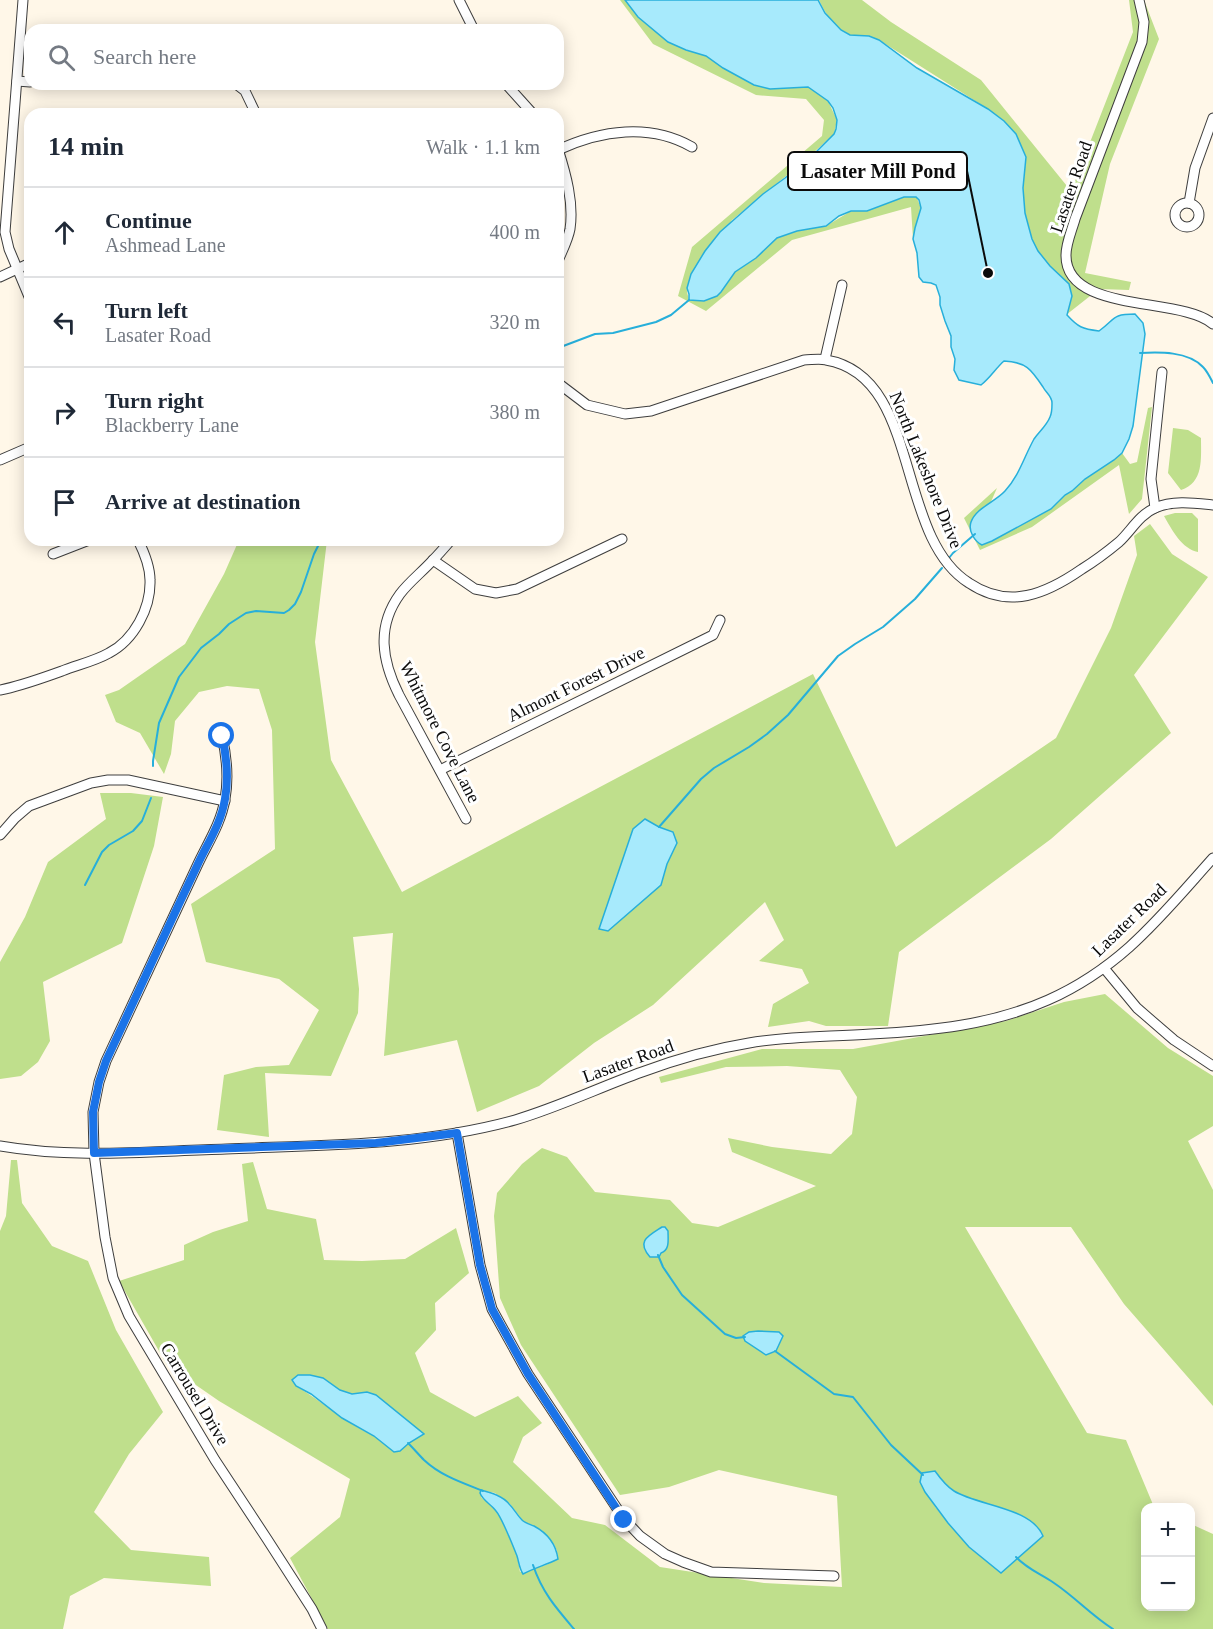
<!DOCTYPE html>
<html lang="en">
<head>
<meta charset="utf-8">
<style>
  :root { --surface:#fff; --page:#f2f2f3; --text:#1f2937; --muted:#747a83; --line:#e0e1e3 }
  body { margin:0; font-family:Georgia,serif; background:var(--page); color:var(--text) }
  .controls { position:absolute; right:18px; bottom:18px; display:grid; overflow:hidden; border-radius:12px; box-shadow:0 3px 15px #0003 }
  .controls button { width:54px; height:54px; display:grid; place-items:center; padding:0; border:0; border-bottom:2px solid var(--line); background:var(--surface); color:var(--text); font:30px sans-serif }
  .stop { position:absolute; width:18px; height:18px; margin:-14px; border:4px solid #1a73e8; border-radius:50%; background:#fff }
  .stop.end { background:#1a73e8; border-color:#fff; box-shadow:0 2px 6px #0008 }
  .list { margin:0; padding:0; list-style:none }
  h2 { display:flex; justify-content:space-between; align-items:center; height:78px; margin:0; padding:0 24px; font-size:26px }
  h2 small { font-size:20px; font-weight:400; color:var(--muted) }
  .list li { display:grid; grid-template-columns:39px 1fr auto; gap:18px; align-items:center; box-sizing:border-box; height:90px; padding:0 24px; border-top:2px solid var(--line) }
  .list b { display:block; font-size:22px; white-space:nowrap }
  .list p { margin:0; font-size:20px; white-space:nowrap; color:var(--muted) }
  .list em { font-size:20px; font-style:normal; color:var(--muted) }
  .icon { flex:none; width:33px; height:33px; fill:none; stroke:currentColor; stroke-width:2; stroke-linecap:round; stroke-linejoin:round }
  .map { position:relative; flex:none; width:1213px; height:1629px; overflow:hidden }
  .search { position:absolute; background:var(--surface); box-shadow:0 3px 15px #0003; left:24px; top:24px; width:540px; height:66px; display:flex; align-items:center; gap:15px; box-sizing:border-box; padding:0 21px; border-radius:18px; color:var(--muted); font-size:22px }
  .panel { position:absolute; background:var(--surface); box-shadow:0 3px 15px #0003; left:24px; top:108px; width:540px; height:438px; border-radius:18px }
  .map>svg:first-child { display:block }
  .forest { fill:#bfdf8c; fill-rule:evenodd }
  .water { fill:#a7eafc; stroke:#27afda; stroke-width:1.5 }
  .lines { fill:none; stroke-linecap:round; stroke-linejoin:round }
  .stream { stroke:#27afda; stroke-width:2 }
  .minor-casing { stroke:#3e3e3e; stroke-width:11 }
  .minor { stroke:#fff; stroke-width:9 }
  .route { stroke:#1a73e8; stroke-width:8 }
  .labels { text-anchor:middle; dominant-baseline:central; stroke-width:6; stroke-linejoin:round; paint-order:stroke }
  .street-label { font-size:18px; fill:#0b0b0b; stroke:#fff }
  .leader { fill:none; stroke:#0b0b0b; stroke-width:2 }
  .callout-dot { fill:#0b0b0b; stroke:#fff; stroke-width:2 }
  .callout { fill:#fff; stroke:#0b0b0b; stroke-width:2 }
  .callout-label { font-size:20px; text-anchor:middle; font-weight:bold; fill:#0b0b0b }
</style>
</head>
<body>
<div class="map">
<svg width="1213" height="1629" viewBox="0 0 1213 1629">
  <rect width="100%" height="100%" fill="#fff7e8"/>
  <g class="forest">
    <polygon points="620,0 628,0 706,56 770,89 808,87 828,101 837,120 834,134 802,163 732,220 687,292 689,300 721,292 735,272 756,258 777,238 797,231 826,226 851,211 867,211 904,197 916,196 921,208 915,228 913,239 911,207 792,240 706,311 678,296 692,247 822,136 824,120 806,99 756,95 653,44"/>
    <path d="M819,0H862L891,22L981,80L1071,191L1133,32L1129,0H1144L1159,39L1110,164L1085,273L1131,282L1129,290L1099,289L1066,315L1072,296L1038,251L1032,239L1025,213L1023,188L1026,157L1004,121L988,109L879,40C868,36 860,37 850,35C836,31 825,13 819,0Z"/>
    <polygon points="1152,407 1142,499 1129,514 1119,465 1032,527 980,550 964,518 997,488 990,504 983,508 982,545 992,541 1051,509 1065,495 1072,491 1085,479 1122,453 1130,464 1137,462 1148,408"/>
    <path d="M1173,428L1188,430L1201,438C1201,458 1204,483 1181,490L1168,473Z"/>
    <path d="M1175,513H1192L1198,519V552C1182,549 1172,530 1164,516Z"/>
    <polygon points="1150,524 1172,554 1208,577 1134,675 1171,733 1051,839 899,952 888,1026 826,1026 809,1021 768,1027 773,1004 809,983 802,969 759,961 784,940 765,902 653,1005 594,1043 539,1086 477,1112 457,1040 384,1056 393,933 353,937 359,989 358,1013 331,1076 265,1073 269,1137 217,1130 224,1075 256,1067 289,1065 319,1010 279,979 206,962 191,904 275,849 272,730 259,689 227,686 199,692 175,721 171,754 164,774 140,733 116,722 105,695 119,690 185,644 224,574 239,540 327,540 315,642 331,760 402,892 813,674 896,847 1056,738 1111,628 1137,555 1134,536"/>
    <polygon points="100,793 131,793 163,797 154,846 122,943 43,982 50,1041 38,1062 21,1076 0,1079 0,962 25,917 48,862 106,819"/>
    <path d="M1105,994L1168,1048L1213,1076V1126L1188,1141L1213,1190V1406L1124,1304L1071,1227H965L1087,1433L1126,1440L1154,1507L1146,1508V1606H1190L1191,1524L1213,1534V1629H328L290,1558L340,1517L350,1479L219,1401L167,1365L119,1281L184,1260V1245L213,1232L248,1221L242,1164L253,1162L267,1209L316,1219L324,1260L362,1261L405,1259L456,1228L469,1273L435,1303L436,1330L415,1353L430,1392L475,1417L518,1396L542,1423L523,1437L513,1462L572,1518L605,1525L660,1567L764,1583L842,1587L837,1496L719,1470L669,1487L620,1495L521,1345L500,1298L494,1216L497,1193L522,1164L542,1148L567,1157L595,1192L670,1200L692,1223L718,1227L816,1186L732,1152L728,1138L772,1147L831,1154L852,1134L857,1097L840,1070L787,1066L726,1067L661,1083L659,1077L762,1049H853L1006,1021L1064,1002ZM298,1375H310L323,1378L340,1390L399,1414L423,1434L409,1443C397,1441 383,1440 372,1435C344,1422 322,1401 296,1386ZM940,1479L953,1491L972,1499L1015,1513L1037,1527L1001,1573L969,1547L936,1508L920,1482ZM481,1490L495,1493L510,1504L524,1522L533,1526L554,1544L557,1551L558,1559L546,1565L520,1572L517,1555L504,1526C501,1513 490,1505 481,1497Z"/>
    <polygon points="11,1160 17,1160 22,1203 52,1246 88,1261 116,1330 163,1412 129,1454 94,1512 131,1550 209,1557 211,1586 104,1578 70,1596 63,1629 0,1629 0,1231 6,1216"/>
  </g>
  <g class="water">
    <path d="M625,0H818L825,13L841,30L850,35L869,36L879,40L917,68L988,109L1004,121L1016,134L1026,157L1023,188L1025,213L1029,228L1032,239L1038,251L1050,266L1069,284L1072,296L1067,315C1078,327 1082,329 1099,331C1116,319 1111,314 1135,314L1143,323L1145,334L1133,426L1129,439L1122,453L1114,460L1085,479L1072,491L1065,495L1051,509L992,541L982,545C974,541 968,530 971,522C976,508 995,502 1005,491C1019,476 1024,457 1034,439C1039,432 1047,425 1050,417C1052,413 1052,407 1052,403C1052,396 1046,393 1043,387C1031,369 1026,362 1004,361C996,368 990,378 981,385L959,380L954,370L955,359L951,347V336L945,321L940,305V297L936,285L931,283L923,282L919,277L917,253L913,239L915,228L921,208L919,200L916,197H904L867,211H851L839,216L826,226L797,231L777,238L756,258L735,272L721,292L717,296L704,301L689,300V294L687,288L691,274L705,251L720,232L763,194L785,178L817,151L834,134L836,129L837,120L833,108L828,101L808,87L770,89L754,85L723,68L706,56L686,50L668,42L638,17Z"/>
    <polygon points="645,819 659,827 673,832 677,843 667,864 661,885 608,931 599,929 633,829"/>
    <path d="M662,1227H665L668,1231C668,1240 670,1250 661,1253L659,1257H650C636,1241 648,1236 662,1227Z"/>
    <polygon points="758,1331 779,1332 783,1336 776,1351 766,1355 745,1341 743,1336 749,1332"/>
    <polygon points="298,1375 310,1375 323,1378 340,1390 352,1394 367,1392 376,1395 424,1434 409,1443 400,1451 394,1452 374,1436 342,1418 311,1394 296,1386 292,1380"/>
    <path d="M935,1471C940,1478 946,1486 954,1491C978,1506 1031,1507 1043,1536L1001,1573L969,1547L948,1523L925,1492L920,1482L922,1473Z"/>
    <path d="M481,1490C492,1493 503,1496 510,1505C514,1509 517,1515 522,1520C525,1523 529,1524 534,1526C547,1533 556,1544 558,1559C546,1565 534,1568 523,1574C519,1568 519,1562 517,1556C513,1546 502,1518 496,1511C491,1504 483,1501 480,1493Z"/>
  </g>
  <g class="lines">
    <g class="stream">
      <polyline points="558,348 595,334 613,333 656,322 671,315 689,300"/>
      <path d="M1140,353C1159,352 1188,351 1203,367C1207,371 1210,377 1213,383"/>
      <polyline points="949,558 953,553 975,534"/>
      <polyline points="153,766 153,761 159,723 179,677 201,648 219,634 229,624 246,613 256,611 284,613 289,610 295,604 301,592 314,554 321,540"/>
      <polyline points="659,827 701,779 714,768 749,747 767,734 788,715 838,656 855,644 883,627 915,599 942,568"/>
      <polyline points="85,885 102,852 109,845 133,831 142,821 151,798"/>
      <polyline points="658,1255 663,1267 682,1295 725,1334 736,1338 745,1337"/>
      <polyline points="775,1351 834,1394 853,1397 891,1445 923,1475"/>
      <path d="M408,1443C414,1449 419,1455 424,1460C441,1476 463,1483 483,1491"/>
      <path d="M1016,1557C1027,1569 1041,1574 1054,1583C1075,1597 1092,1616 1113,1629"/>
      <path d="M533,1565C542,1592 556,1608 574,1629"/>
    </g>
    <defs>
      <g id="minor">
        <polyline points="23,0 5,232 9,249 30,299"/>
        <polyline points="459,0 474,30"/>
        <path d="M1139,0L1144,22L1142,42L1075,219C1072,230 1066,243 1066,255C1065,314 1181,296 1213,324"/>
        <polyline points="17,81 30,82"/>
        <polyline points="57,84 73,84"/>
        <polyline points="236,84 245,91 256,114"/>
        <polyline points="506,84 533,114"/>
        <path d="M558,149C566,174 574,203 570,229C568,240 562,251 558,261"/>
        <path d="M558,150C601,130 650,123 692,147"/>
        <polyline points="1189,203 1195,168 1213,118"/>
        <circle cx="1187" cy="215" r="12"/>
        <polyline points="0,277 30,263"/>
        <polyline points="825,359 842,285"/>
        <path d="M558,383L587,405L625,414L651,411L804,360C811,360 819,358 826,360C922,376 894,536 969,583C1009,610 1046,594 1082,569C1095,561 1107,552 1119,542C1131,531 1139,515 1155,508C1173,500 1194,503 1213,505"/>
        <polyline points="0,460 30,447"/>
        <polyline points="1155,508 1151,479 1162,372"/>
        <path d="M451,540C445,547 439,554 432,561C422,572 409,582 400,594C376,627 382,661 399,695L466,819"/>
        <polyline points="53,554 89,540"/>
        <polyline points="433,560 475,589 496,593 517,589 622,539"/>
        <path d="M0,690C21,686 42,678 62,671C77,665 95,661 109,653C134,640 151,608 150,580C150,566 144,552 138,540"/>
        <path d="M222,736C227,758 229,777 225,799C221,824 207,844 197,866C166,931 136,996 106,1061L99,1082L93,1112L94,1153L105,1237L113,1278L129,1316L215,1460L267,1539L312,1609L322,1629"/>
        <polyline points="440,770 713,635 720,620"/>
        <polyline points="0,835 15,818 29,806 91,783 108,780 128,780 225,801"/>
        <polyline points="1104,968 1137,1008 1174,1040 1213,1066"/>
        <polyline points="457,1133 480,1265 492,1309 528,1374 624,1519 640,1536 665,1554 683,1562 711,1572 834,1576"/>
        <path d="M0,1146C74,1159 151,1151 226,1149C323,1145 421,1146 515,1120C559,1107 600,1087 642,1072C677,1059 712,1049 749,1043C789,1036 830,1037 871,1034C931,1031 992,1025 1048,1000C1122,967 1161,916 1213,858"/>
      </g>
    </defs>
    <use href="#minor" class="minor-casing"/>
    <use href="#minor" class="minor"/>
  </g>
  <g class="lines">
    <path class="route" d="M222,736C227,758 229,777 225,799C221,824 207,844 197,866C166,931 136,997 106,1061L99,1082L93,1112L94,1153L376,1143L457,1133L480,1265L492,1309L528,1374L624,1520"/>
  </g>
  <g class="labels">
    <g class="street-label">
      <text transform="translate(1071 187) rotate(-71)">Lasater Road</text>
      <text transform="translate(926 470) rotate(68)">North Lakeshore Drive</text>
      <text transform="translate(576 684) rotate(-26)">Almont Forest Drive</text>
      <text transform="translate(440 732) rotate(63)">Whitmore Cove Lane</text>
      <text transform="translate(1129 920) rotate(-44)">Lasater Road</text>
      <text transform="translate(628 1061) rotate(-20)">Lasater Road</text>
      <text transform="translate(195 1394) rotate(59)">Carrousel Drive</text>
    </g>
  </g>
  <path class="leader" d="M988 273L967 171"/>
  <circle class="callout-dot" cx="988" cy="273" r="6"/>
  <rect class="callout" x="788" y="152" width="179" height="38" rx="6"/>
  <g class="callout-label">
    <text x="878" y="178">Lasater Mill Pond</text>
  </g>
</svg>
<div class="controls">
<button>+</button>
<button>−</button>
</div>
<div class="stop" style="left:222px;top:736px"></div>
<div class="stop end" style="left:624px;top:1520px"></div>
<div class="search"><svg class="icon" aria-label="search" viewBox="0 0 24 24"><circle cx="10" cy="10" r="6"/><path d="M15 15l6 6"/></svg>Search here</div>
<section class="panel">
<h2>14 min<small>Walk · 1.1 km</small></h2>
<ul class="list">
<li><svg class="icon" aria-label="ahead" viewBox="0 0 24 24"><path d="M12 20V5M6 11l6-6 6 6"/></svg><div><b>Continue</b><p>Ashmead Lane</p></div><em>400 m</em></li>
<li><svg class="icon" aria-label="left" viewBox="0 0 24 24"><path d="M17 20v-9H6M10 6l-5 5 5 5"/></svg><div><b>Turn left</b><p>Lasater Road</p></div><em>320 m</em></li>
<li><svg class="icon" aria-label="right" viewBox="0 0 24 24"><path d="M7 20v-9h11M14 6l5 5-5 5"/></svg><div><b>Turn right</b><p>Blackberry Lane</p></div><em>380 m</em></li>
<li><svg class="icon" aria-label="arrive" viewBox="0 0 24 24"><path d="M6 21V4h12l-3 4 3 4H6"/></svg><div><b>Arrive at destination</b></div></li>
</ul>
</section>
</div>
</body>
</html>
